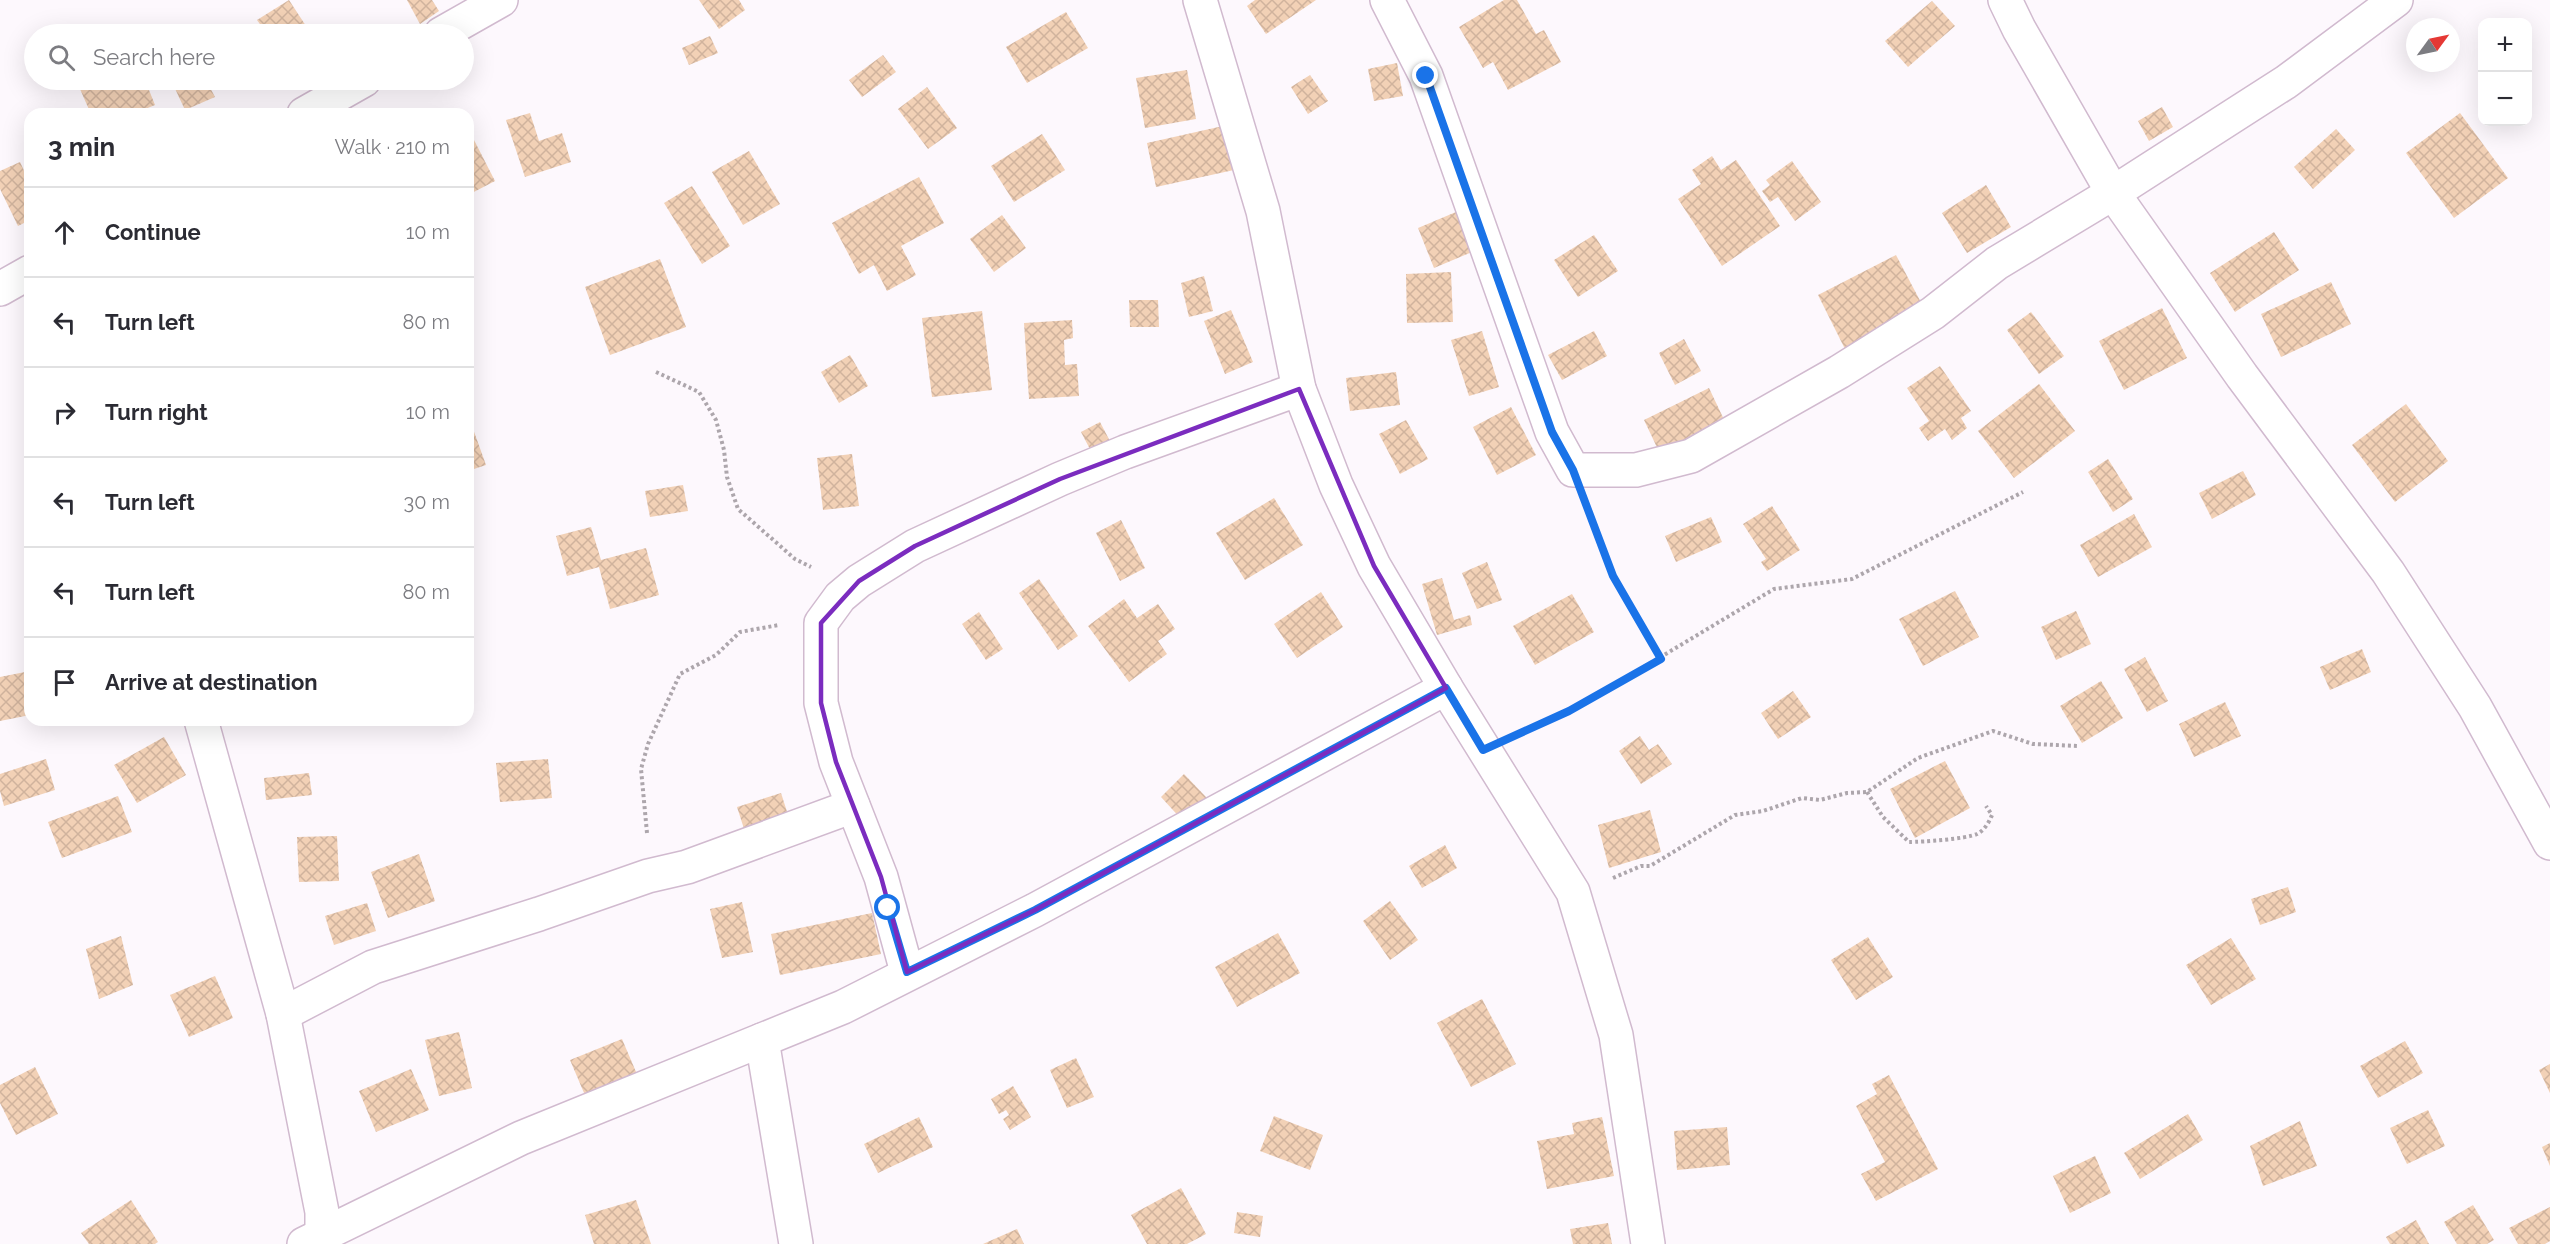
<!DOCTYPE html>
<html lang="en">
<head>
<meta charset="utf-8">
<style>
  body { margin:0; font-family:Raleway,sans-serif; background:#f2f2f3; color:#2b2b33 }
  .controls { position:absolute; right:18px; top:18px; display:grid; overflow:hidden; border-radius:12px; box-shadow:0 6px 24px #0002 }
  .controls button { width:54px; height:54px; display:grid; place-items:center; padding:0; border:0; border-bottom:2px solid #e1e1e2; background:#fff; color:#2b2b33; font:30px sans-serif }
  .compass { position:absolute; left:2406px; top:18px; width:54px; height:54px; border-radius:50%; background:#fff; box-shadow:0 6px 24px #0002; rotate:57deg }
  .stop { position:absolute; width:18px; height:18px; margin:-14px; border:4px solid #1a73e8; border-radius:50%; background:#fff }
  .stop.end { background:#1a73e8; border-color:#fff; box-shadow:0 2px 6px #0008 }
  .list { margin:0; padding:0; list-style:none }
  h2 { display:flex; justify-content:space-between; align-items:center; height:78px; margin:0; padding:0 24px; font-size:26px }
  h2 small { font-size:20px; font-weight:400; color:#7c7c81 }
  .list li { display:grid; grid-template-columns:39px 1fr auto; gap:18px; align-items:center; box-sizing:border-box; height:90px; padding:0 24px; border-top:2px solid #e1e1e2 }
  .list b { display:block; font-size:22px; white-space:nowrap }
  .list em { font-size:20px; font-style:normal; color:#7c7c81 }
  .icon { flex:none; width:33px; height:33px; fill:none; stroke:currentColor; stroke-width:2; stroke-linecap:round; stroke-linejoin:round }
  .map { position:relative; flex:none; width:2550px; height:1244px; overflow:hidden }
  .search { position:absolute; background:#fff; box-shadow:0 6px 24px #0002; left:24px; top:24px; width:450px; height:66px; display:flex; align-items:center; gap:15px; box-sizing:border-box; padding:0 21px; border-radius:33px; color:#7c7c81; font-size:22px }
  .panel { position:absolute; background:#fff; box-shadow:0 6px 24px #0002; left:24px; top:108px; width:450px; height:618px; border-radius:18px }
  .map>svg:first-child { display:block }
  .building { fill:url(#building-cross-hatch) }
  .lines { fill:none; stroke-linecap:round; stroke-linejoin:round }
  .minor-casing { stroke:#d1bacf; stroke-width:36 }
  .path { stroke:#ada6ac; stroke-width:4; stroke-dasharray:3 3; stroke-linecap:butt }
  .minor { stroke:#fff; stroke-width:33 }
  .route { stroke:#1a73e8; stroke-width:8 }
  .marked { fill:none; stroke:#7b2cbf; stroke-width:4.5; stroke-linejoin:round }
</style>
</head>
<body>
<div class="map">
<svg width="2550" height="1244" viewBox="0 0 2550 1244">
  <defs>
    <pattern id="building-cross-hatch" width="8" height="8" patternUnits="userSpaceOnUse" patternTransform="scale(1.5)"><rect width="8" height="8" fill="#f2d1b6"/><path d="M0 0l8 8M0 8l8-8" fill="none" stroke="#d0b39d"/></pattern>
  </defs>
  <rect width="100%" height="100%" fill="#fdf8fd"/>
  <g class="building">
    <path d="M 289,0 L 306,26 L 292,34 L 267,34 L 257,20 Z"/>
    <path d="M 407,0 L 432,0 L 439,11 L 420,24 Z"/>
    <path d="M 699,0 L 739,0 L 745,10 L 719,29 Z"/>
    <path d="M 1255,0 L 1316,0 L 1266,34 L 1247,6 Z"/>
    <path d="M 1504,0 L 1517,0 L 1536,34 L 1544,30 L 1561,62 L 1508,90 L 1493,62 L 1483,68 L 1459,27 Z"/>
    <path d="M 1932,1 L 1955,26 L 1908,67 L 1885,41 Z"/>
    <path d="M 1066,12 L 1088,48 L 1027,83 L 1006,47 Z"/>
    <path d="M 710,36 L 718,53 L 689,65 L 682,48 Z"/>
    <path d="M 883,55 L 896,72 L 862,97 L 849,80 Z"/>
    <path d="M 1397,63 L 1403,96 L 1374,101 L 1368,69 Z"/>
    <path d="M 1187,70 L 1196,119 L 1145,128 L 1136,78 Z"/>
    <path d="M 1310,75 L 1328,101 L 1308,114 L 1291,87 Z"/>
    <path d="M 76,80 L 145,80 L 155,105 L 133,114 L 91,114 Z"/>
    <path d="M 171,80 L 206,80 L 215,97 L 185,110 Z"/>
    <path d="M 927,87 L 957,128 L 928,149 L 898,109 Z"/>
    <path d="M 2162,107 L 2173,127 L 2149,141 L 2138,121 Z"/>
    <path d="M 530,113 L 539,141 L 562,133 L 571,162 L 525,177 L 506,120 Z"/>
    <path d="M 2460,113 L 2508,178 L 2454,218 L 2406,153 Z"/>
    <path d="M 1223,126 L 1234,170 L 1156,187 L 1147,143 Z"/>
    <path d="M 2336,129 L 2355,150 L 2313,189 L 2294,167 Z"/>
    <path d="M 1042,134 L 1065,170 L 1014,202 L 991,166 Z"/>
    <path d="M 474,140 L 495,181 L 468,195 L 468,143 Z"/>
    <path d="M 749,151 L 780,204 L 743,225 L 712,172 Z"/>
    <path d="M 1712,156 L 1721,170 L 1736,160 L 1780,226 L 1722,266 L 1678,199 L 1701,184 L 1692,170 Z"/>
    <path d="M 1792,161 L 1821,202 L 1795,221 L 1778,197 L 1770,202 L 1762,191 L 1770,185 L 1766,180 Z"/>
    <path d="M 20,162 L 30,183 L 30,220 L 18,226 L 0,189 L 0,171 Z"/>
    <path d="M 919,177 L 944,223 L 901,246 L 916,275 L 887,291 L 874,265 L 859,274 L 832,223 Z"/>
    <path d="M 1986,185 L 2011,227 L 1967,253 L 1942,213 Z"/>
    <path d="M 692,186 L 730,246 L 702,264 L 664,203 Z"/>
    <path d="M 1456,212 L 1472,252 L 1434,268 L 1418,228 Z"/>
    <path d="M 1002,215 L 1026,248 L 994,272 L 970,239 Z"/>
    <path d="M 2274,232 L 2299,270 L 2235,312 L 2210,273 Z"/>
    <path d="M 1594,235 L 1618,271 L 1578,297 L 1554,260 Z"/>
    <path d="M 1896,255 L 1926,312 L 1847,353 L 1818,295 Z"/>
    <path d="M 660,259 L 686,327 L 610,355 L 585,287 Z"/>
    <path d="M 1451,272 L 1453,322 L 1407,323 L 1406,274 Z"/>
    <path d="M 1204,276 L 1213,311 L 1189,317 L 1181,283 Z"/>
    <path d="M 2331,282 L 2351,324 L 2281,357 L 2261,314 Z"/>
    <path d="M 1129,300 L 1158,300 L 1159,327 L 1130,327 Z"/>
    <path d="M 2162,308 L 2187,358 L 2124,390 L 2099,341 Z"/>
    <path d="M 1231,310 L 1253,362 L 1225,374 L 1204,321 Z"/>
    <path d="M 982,311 L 992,390 L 932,397 L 922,318 Z"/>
    <path d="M 2031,312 L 2064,356 L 2039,374 L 2007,330 Z"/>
    <path d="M 1072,320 L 1073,338 L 1064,340 L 1065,365 L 1077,364 L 1079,396 L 1029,399 L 1024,323 Z"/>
    <path d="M 1482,331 L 1499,387 L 1469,396 L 1451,340 Z"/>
    <path d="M 1594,331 L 1607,356 L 1562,380 L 1548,355 Z"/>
    <path d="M 1684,339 L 1701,371 L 1675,385 L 1659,353 Z"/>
    <path d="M 850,355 L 868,386 L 839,403 L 821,372 Z"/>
    <path d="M 1940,366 L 1971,411 L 1961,418 L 1967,428 L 1952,440 L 1945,429 L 1928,441 L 1919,428 L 1929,421 L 1907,388 Z"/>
    <path d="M 1396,372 L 1400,405 L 1350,411 L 1346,378 Z"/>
    <path d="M 2039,384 L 2075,431 L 2014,478 L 1978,431 Z"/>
    <path d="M 1709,388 L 1728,428 L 1663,460 L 1644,420 Z"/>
    <path d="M 2406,404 L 2448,461 L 2395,502 L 2352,445 Z"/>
    <path d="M 1511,407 L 1536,455 L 1497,475 L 1473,427 Z"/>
    <path d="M 468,415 L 486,465 L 468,471 Z"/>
    <path d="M 1406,420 L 1428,459 L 1400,474 L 1379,434 Z"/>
    <path d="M 1100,422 L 1112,445 L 1093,455 L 1081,432 Z"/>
    <path d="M 852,454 L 859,506 L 823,510 L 817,458 Z"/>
    <path d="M 2108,459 L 2133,499 L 2113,512 L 2088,472 Z"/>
    <path d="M 2243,471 L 2256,495 L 2212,519 L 2199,493 Z"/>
    <path d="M 683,485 L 688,511 L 650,517 L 645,491 Z"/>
    <path d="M 1274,498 L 1303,545 L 1245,580 L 1216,533 Z"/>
    <path d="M 1772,506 L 1800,550 L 1767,571 L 1761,562 L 1766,559 L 1743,524 Z"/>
    <path d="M 2134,514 L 2152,547 L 2098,577 L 2080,545 Z"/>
    <path d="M 1711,517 L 1722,542 L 1676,562 L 1665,536 Z"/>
    <path d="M 1121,520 L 1145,568 L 1120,581 L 1096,533 Z"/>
    <path d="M 591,527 L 601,560 L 646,548 L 659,595 L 610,609 L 599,567 L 567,576 L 556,536 Z"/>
    <path d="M 1487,562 L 1502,600 L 1477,609 L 1462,573 Z"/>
    <path d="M 1442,578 L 1454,620 L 1470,615 L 1472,625 L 1437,635 L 1422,584 Z"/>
    <path d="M 1039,579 L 1078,636 L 1058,650 L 1019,593 Z"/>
    <path d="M 1955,591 L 1979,637 L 1923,666 L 1899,619 Z"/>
    <path d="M 1321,592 L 1343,627 L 1297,658 L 1274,624 Z"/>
    <path d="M 1572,594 L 1594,632 L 1535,665 L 1513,626 Z"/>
    <path d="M 1124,599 L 1137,618 L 1158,604 L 1175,629 L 1158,641 L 1167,654 L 1129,682 L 1088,626 Z"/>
    <path d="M 2076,611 L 2091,644 L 2056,660 L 2041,627 Z"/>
    <path d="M 979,612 L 1003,649 L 986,660 L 962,624 Z"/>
    <path d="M 2362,649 L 2371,672 L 2330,690 L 2320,667 Z"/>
    <path d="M 2145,657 L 2168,701 L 2147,712 L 2124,669 Z"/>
    <path d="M 30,671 L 30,715 L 0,721 L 0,677 Z"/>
    <path d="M 2101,681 L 2123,718 L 2082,743 L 2060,706 Z"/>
    <path d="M 1793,691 L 1811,717 L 1778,739 L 1761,713 Z"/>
    <path d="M 2225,702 L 2241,736 L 2194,757 L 2179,724 Z"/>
    <path d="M 1640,736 L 1649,750 L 1658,744 L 1672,764 L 1641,784 L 1619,751 Z"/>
    <path d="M 164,737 L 186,775 L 137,803 L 114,765 Z"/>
    <path d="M 46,759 L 55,790 L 4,806 L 0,791 L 0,774 Z"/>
    <path d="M 548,759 L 552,798 L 500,802 L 496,763 Z"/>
    <path d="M 1945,761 L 1970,808 L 1915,838 L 1890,789 Z"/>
    <path d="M 309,773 L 312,795 L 266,800 L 264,778 Z"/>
    <path d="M 1184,774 L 1207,798 L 1183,821 L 1161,797 Z"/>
    <path d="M 781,793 L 790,821 L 746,835 L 737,807 Z"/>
    <path d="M 118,796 L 132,832 L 62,858 L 48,822 Z"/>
    <path d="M 1650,810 L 1661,852 L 1609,868 L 1598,825 Z"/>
    <path d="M 337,836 L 339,881 L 299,882 L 297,837 Z"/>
    <path d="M 1445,845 L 1457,868 L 1422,888 L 1409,866 Z"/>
    <path d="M 419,854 L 435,901 L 388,918 L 371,872 Z"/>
    <path d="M 2288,887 L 2296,912 L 2260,925 L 2251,899 Z"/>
    <path d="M 1390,901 L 1418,940 L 1390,960 L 1363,921 Z"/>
    <path d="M 742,902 L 753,952 L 722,958 L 710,909 Z"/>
    <path d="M 367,903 L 376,931 L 334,945 L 325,916 Z"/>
    <path d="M 872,913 L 881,954 L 780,975 L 771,934 Z"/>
    <path d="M 1278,933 L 1300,973 L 1237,1007 L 1215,967 Z"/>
    <path d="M 121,936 L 133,985 L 99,999 L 86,949 Z"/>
    <path d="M 1868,937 L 1893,977 L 1856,1000 L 1831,960 Z"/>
    <path d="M 2231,938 L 2256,979 L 2211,1005 L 2186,965 Z"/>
    <path d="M 215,976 L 233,1018 L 189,1037 L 170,995 Z"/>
    <path d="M 1482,999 L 1516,1064 L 1471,1087 L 1437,1023 Z"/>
    <path d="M 459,1032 L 472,1088 L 439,1096 L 425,1040 Z"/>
    <path d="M 622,1039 L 642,1086 L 590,1107 L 570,1060 Z"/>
    <path d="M 2405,1041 L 2423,1073 L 2378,1098 L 2360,1066 Z"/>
    <path d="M 1076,1058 L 1094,1097 L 1067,1108 L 1050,1070 Z"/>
    <path d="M 2550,1064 L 2550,1093 L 2539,1070 Z"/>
    <path d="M 35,1067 L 58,1114 L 16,1135 L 0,1103 L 0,1085 Z"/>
    <path d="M 411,1069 L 429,1110 L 376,1132 L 359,1091 Z"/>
    <path d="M 1889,1075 L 1938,1169 L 1876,1201 L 1861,1174 L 1885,1162 L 1856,1106 L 1877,1094 L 1872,1084 Z"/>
    <path d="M 1013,1086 L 1031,1117 L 1010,1130 L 1003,1119 L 1009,1115 L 1006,1110 L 999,1114 L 991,1099 Z"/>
    <path d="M 2428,1110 L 2445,1146 L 2407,1164 L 2390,1128 Z"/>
    <path d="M 2188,1114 L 2203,1140 L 2140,1179 L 2124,1153 Z"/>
    <path d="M 1274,1116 L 1323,1135 L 1310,1170 L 1260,1151 Z"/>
    <path d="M 919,1117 L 933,1147 L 878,1173 L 864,1144 Z"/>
    <path d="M 1602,1117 L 1614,1176 L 1547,1189 L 1537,1141 L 1574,1134 L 1572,1123 Z"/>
    <path d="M 2300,1121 L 2317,1166 L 2263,1186 L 2250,1146 Z"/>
    <path d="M 1727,1127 L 1730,1165 L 1677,1170 L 1674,1131 Z"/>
    <path d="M 2550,1143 L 2550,1166 L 2542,1147 Z"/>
    <path d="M 2095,1156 L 2111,1193 L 2070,1213 L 2053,1176 Z"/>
    <path d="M 1181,1188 L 1206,1234 L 1187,1244 L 1147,1244 L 1131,1215 Z"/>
    <path d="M 131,1200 L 158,1242 L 155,1244 L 89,1244 L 81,1233 Z"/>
    <path d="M 636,1200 L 651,1244 L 594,1244 L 585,1215 Z"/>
    <path d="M 2473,1205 L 2494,1240 L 2487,1244 L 2457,1244 L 2444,1222 Z"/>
    <path d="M 2550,1207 L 2550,1241 L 2545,1244 L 2518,1244 L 2509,1228 Z"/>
    <path d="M 1237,1212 L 1263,1216 L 1260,1237 L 1234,1233 Z"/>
    <path d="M 2416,1220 L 2429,1244 L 2390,1244 L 2386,1237 Z"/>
    <path d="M 1608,1223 L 1612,1244 L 1573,1244 L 1570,1229 Z"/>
    <path d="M 1017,1229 L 1024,1244 L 983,1244 Z"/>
  </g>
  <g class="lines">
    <defs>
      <g id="minor">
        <path d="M 1387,0 L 1426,76 L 1552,432 L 1573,470 L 1636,470 L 1691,456 L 1839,372 L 1933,313 L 1997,263 L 2113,193 L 2286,82 L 2396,0"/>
        <path d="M 2005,0 L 2019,29 L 2113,193 L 2242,376 L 2388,572 L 2475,707 L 2550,843"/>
        <path d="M 441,34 L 501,0"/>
        <path d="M 304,114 L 364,80"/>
        <path d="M 0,289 L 30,272"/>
        <path d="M 1446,688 L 1573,892 L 1616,1035 L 1648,1244"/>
        <path d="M 201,720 L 283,1014 L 322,1212 L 322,1236"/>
        <path d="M 907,972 L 881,877 L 836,762 L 821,703 L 821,623 L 840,597 L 859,581 L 915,546 L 1060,479 L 1125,452 L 1299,389"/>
        <path d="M 283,1014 L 373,967 L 539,914 L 648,876 L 687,867 L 853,806"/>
        <path d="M 762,1040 L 796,1244"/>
        <path d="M 304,1244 L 521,1138 L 843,1007 L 1035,910 L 1446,688 L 1374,566 L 1336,485 L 1299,389 L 1263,211 L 1200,0"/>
      </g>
    </defs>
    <use href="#minor" class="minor-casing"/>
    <g class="path">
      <path d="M 656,372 L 699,392 L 716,420 L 724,450 L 727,477 L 738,509 L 795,559 L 811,567"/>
      <path d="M 1589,512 L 1613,576 L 1661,659"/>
      <path d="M 1523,732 L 1569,712 L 1774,589 L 1852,579 L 2023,492"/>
      <path d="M 1867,792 L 1883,817 L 1909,842 C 1922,842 1966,839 1977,834 C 1985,830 1989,822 1992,815 L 1986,806"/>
      <path d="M 647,833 L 641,769 L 648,744 L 680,674 L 716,655 L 740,632 L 779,625"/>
      <path d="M 1613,878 L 1641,866 L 1650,866 L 1735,815 L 1763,811 L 1802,798 L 1820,800 L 1847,793 L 1867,792 L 1918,758 L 1993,731 L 2033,744 L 2079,746"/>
    </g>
    <use href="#minor" class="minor"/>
  </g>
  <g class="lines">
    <path class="route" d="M 888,908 L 907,972 L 1035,910 L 1446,688 L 1483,750 L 1569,711 L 1661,659 L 1613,576 L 1573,470 L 1552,432 L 1426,76"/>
  </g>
  <path class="marked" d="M 1299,389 L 1374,566 L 1446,688 L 1035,910 L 907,972 L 881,877 L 836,762 L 821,703 L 821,623 L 859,581 L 915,546 L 1060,479 Z"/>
</svg>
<div class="controls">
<button>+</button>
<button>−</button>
</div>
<svg class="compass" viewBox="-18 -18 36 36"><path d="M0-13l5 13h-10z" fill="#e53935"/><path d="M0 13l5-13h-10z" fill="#7c7c81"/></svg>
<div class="stop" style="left:888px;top:908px"></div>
<div class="stop end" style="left:1426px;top:76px"></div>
<div class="search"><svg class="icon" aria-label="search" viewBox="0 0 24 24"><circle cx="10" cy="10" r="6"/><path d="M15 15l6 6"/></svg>Search here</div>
<section class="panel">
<h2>3 min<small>Walk · 210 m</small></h2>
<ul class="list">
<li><svg class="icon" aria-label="ahead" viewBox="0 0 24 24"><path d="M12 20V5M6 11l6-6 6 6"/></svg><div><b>Continue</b></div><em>10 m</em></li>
<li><svg class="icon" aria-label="left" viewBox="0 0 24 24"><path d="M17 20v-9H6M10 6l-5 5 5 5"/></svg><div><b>Turn left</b></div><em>80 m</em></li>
<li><svg class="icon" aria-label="right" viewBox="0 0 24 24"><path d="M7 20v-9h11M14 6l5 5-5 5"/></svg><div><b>Turn right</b></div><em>10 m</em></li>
<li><svg class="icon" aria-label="left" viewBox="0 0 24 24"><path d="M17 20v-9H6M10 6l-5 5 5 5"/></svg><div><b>Turn left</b></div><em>30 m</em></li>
<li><svg class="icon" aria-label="left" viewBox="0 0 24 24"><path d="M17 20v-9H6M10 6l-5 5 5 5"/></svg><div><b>Turn left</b></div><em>80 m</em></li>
<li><svg class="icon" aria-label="arrive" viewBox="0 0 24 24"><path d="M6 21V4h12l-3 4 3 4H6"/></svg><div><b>Arrive at destination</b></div></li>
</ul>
</section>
</div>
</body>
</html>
